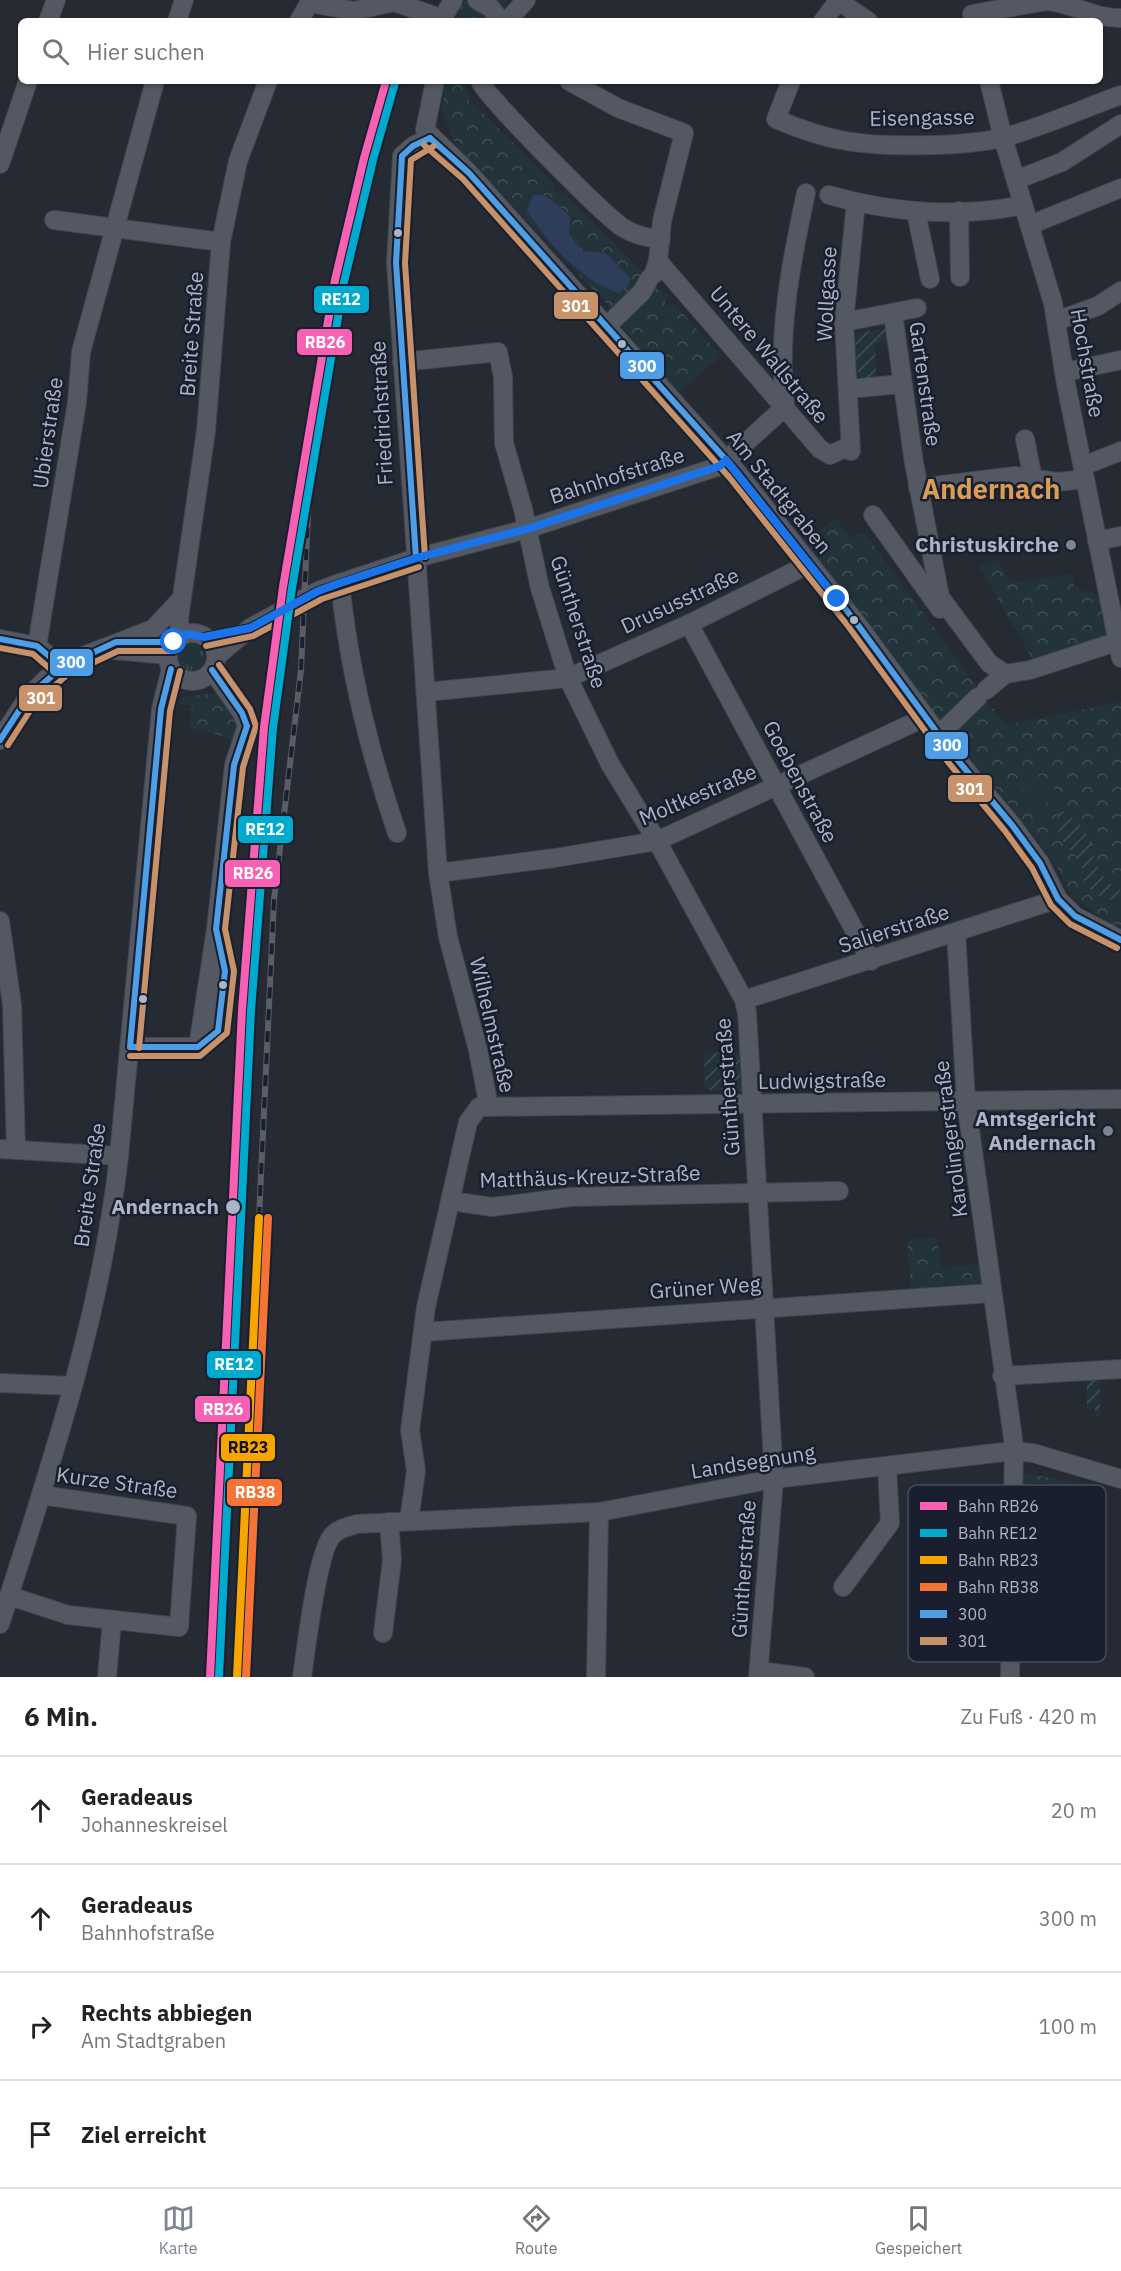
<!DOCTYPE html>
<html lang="de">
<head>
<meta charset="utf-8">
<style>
  body { margin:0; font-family:"IBM Plex Sans",sans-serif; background:#f6f6f6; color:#222 }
  .stop { position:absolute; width:18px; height:18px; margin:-14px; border:4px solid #1a73e8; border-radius:50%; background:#fff }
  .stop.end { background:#1a73e8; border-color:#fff; box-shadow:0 2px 6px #0008 }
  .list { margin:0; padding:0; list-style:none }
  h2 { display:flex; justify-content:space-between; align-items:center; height:78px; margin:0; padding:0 24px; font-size:26px }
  h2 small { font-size:20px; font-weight:400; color:#767676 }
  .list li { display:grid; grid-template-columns:39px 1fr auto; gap:18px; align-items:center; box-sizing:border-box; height:108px; padding:0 24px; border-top:2px solid #e0e0e0 }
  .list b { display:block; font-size:22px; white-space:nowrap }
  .list p { margin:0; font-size:20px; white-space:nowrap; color:#767676 }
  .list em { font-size:20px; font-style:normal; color:#767676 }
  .icon { flex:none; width:33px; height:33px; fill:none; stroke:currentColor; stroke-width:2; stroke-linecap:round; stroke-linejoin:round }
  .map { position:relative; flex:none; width:1121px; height:1677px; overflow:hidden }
  .search { position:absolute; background:#fff; box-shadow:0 2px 4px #0004; left:18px; right:18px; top:18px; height:66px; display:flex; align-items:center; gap:15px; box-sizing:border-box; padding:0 21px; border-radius:9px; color:#767676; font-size:22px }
  .sheet { height:510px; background:#fff }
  nav { display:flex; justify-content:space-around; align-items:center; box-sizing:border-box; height:84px; border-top:2px solid #e0e0e0; background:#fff; font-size:16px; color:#767676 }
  nav a { display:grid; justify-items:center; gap:3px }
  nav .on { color:#7d8493 }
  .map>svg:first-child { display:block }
  .grass { fill:url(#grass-tufts) }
  .forest { fill:url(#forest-crowns) }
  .garden { fill:url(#garden-furrows) }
  .pitch { fill:#223439 }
  .water { fill:#2f3d5c }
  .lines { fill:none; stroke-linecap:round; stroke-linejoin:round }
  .minor-casing { stroke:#42464e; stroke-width:20 }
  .minor { stroke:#545862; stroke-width:18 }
  .rail-casing { stroke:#595d65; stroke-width:6 }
  .rail { stroke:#191f2e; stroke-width:4; stroke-dasharray:11; stroke-linecap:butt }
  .bus-1-casing { stroke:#191f2e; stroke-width:10 }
  .bus-2-casing { stroke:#191f2e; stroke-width:10 }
  .bus-1 { stroke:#4d9ee5; stroke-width:6 }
  .bus-2 { stroke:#c7916a; stroke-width:6 }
  .rail-1-casing { stroke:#191f2e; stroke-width:12 }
  .rail-2-casing { stroke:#191f2e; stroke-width:12 }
  .rail-3-casing { stroke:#191f2e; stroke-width:12 }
  .rail-4-casing { stroke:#191f2e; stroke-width:12 }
  .rail-1 { stroke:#f860b3; stroke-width:8 }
  .rail-2 { stroke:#00a9ce; stroke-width:8 }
  .rail-3 { stroke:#f7a600; stroke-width:8 }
  .rail-4 { stroke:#f57335; stroke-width:8 }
  .route { stroke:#1a73e8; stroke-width:8 }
  .bus-dot { fill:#adb4c6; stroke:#191f2e; stroke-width:2 }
  .poi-dot { fill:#7d8493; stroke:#191f2e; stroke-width:2 }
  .labels { text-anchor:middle; stroke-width:5; stroke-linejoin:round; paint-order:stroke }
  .street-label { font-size:21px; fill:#adb4c6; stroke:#191f2e }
  .poi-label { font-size:21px; font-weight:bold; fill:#adb4c6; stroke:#191f2e; text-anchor:end }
  .stop-label { font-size:21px; font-weight:bold; fill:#adb4c6; stroke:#191f2e; text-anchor:end }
  .district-label { font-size:27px; font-weight:bold; fill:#da9d55; stroke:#191f2e }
  .key { fill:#191f2e; stroke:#454c5c; stroke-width:1.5 }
  .key-label { font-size:16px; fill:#adb4c6 }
  .line-badge { stroke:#191f2e; stroke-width:2 }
  .badge-label { font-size:16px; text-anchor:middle; font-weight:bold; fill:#fff }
  .pale-badge-label { font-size:16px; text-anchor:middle; font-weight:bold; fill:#111 }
</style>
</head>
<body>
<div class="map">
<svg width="1121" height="1677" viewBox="0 0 1121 1677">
  <defs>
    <pattern id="grass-tufts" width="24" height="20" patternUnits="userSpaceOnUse" patternTransform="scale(1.5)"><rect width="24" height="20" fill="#223439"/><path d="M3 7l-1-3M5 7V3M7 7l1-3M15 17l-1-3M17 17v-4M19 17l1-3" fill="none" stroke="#3f4f54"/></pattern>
    <pattern id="forest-crowns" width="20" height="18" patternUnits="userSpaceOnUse" patternTransform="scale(1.5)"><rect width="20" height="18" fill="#223439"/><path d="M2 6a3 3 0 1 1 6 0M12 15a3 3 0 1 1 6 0" fill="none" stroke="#3f4f54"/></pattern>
    <pattern id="garden-furrows" width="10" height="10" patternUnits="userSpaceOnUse" patternTransform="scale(1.5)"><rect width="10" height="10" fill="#223439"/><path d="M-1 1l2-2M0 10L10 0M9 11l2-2" fill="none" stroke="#3f4f54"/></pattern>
  </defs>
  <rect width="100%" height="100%" fill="#252a33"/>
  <circle class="grass" cx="189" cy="657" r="15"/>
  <g class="forest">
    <path d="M 460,0 L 508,0 L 492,21 L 456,21 Z"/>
    <path d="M 445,81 L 465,81 L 470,104 L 475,105 L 554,184 L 555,192 L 566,195 L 667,296 L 665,303 L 668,306 L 676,306 L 721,356 L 678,394 L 637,346 L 606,303 L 457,147 L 442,112 Z"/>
    <path d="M 836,518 L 851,539 L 864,532 L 1005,725 L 1121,702 L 1121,927 L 1110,924 L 1074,898 L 1055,864 L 1018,815 L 951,735 L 803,543 Z"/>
    <path d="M 999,562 L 1011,583 L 1073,574 L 1074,586 L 1080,592 L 1088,590 L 1097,596 L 1104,594 L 1111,638 L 1034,662 L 979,566 Z"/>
    <path d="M 216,693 C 228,711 239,719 237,742 L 212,733 L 189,730 L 192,706 L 180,703 L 182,697 Z"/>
    <path d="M 937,1238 L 942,1268 L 979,1264 L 982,1283 L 911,1288 L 907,1239 Z"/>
    <path d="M 1017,1472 L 1086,1484 L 1085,1543 L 1067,1543 L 1068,1502 L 1037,1502 L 1031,1577 L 1015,1576 Z"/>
  </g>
  <g class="garden">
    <path d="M 888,328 L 890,342 L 875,344 L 876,380 L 863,382 C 855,370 851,346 857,333 Z"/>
    <path d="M 1062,810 C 1067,816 1079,822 1083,828 C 1097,850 1092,876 1121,891 L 1121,902 C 1108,899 1097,897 1088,887 C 1082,881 1084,872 1081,865 C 1072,846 1044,833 1062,810 Z"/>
    <path d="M 739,1052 L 741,1090 L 705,1090 L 704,1053 Z"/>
    <path d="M 1100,1375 L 1100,1418 L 1096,1417 L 1095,1409 L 1087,1409 L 1087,1376 Z"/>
  </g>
  <path class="pitch" d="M 1042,774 L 1058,793 L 1038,809 L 1022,790 Z"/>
  <path class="water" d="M 533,195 L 545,195 L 570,216 L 569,234 L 582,251 L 606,253 L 630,278 L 629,285 L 619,293 C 579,279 550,245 527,211 Z"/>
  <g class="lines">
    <defs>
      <g id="minor">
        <path d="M 477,0 L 491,8 L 501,21"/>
        <path d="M 837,0 L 868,21"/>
        <path d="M 310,3 L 354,11 L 394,2 L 432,15 L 440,21"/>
        <path d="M 972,14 L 1047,1 C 1072,3 1095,19 1121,18"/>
        <path d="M 48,21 L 56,0"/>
        <path d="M 177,21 L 184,0"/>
        <path d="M 299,21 L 311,0"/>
        <path d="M 441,21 L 453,0"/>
        <path d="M 507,21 L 526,0"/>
        <path d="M 823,21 L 838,1"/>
        <path d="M 435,81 L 425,130 L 469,173 L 736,471 L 855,621 L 955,757 L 1012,825 L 1040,863 L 1058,899 L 1075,916 L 1121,940"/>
        <path d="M 480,81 C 485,96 604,215 622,227 C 634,235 647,238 661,239"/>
        <path d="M 569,81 L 618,108 L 684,133 L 662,221 L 658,261 L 653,275"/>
        <path d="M 791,81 L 776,119 C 797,128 819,136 841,140 C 881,148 966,147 1005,137 C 1045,126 1082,109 1121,95"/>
        <path d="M 989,81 L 1003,138 L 1053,303 L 1066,384 L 1121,658"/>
        <path d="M 430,138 L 413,146 L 402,156 L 396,263 L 438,873 L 448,937 L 478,1050 L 489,1107"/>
        <path d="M 0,164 L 28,81"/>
        <path d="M 1016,180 L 1062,162 L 1121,124"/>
        <path d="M 829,195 C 891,213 960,218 1023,205"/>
        <path d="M 959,211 L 960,277"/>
        <path d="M 916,212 L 930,279"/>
        <path d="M 54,220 L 221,242"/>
        <path d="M 1030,225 L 1121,188"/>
        <path d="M 658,261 L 820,449 L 830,455 L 845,448 L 851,451 L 844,322 L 856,202"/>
        <path d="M 893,314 L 914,463 L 940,597 L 989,663 L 1005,674 L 1030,670 L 1116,642"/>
        <path d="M 1056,321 L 1098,306 L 1121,291"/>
        <path d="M 844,322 L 917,308"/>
        <path d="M 608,325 L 642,292 L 649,279"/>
        <path d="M 402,362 L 498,352 L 503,377 L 504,443 L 523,509 L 540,588 L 568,678 L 610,764 L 657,841 L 744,1000 L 747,1013 L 774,1479 L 758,1677"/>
        <path d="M 1065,372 L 1121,360"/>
        <path d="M 848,389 L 901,384"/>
        <path d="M 785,406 C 777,334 791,262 806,193"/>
        <path d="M 1025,439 L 1033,479"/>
        <path d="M 1083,466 L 1121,451"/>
        <path d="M 918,488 L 1015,476 L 1057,482 L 1085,479"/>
        <path d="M 873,515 L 940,609"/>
        <path d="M 1097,541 L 1121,536"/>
        <path d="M 340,583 C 349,669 369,751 397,833"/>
        <path d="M 689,624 L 871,961"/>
        <circle cx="192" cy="657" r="24"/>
        <path d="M 180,637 L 179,618 L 206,431 L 221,242 L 238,161 L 268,81"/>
        <path d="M 0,639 L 37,646 L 62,667"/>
        <path d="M 37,646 L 77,402 L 81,352 L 155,81"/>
        <path d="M 103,649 L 168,655"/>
        <path d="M 216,657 L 250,628 L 318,591 L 340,583 L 416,558 L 527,529 L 720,466 L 785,407"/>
        <path d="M 986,690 L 1005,674"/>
        <path d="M 426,692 L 568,678 L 689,624 L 809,564"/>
        <path d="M 939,735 L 978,697"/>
        <path d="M 0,740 L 28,697 L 46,679 L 83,656 L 153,629 L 182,598"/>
        <path d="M 438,873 L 555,858 L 657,841 L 926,717"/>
        <path d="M 0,921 L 12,1005 L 16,1150"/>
        <path d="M 956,932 L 966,1101 L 1014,1446 L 1010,1677"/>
        <path d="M 744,1000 L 1058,899"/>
        <path d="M 130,1047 L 198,1047 L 218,1031 L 225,971 L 220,957 L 221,942"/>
        <path d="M 198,1047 L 216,929 L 234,765 L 247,726 L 242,713 L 212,670"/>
        <path d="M 0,1149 L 119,1156"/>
        <path d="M 451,1201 L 492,1207 L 571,1197 L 839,1191"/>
        <path d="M 423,1332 L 991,1293"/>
        <path d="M 1002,1376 L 1121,1369"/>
        <path d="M 0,1383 L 73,1386"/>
        <path d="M 409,1521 L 416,1471 L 410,1430 L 426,1307 L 468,1122 L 479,1107 L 1121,1099"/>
        <path d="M 843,1587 L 890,1523 L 887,1468"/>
        <path d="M 10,1596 L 68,1615 L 179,1627 L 187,1516 L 41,1495"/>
        <path d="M 0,1624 C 49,1471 101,1317 119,1156 L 161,709 L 171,669"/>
        <path d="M 383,1633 L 392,1560 L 389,1522"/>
        <path d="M 759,1671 L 805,1677"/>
        <path d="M 107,1677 L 112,1621"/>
        <path d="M 302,1677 C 306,1650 317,1553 332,1536 C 338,1528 348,1527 357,1524 L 599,1512 L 774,1479 L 1013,1451 L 1033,1453 L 1121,1479"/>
        <path d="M 596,1677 L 599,1512"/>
      </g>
    </defs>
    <use href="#minor" class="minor-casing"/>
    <use href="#minor" class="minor"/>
    <defs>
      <path id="rail" d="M 259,1218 L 274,900 L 301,670 L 309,494 L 317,419"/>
    </defs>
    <use href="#rail" class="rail-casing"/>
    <use href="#rail" class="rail"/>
    <defs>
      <g id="bus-1">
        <path d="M 430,138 L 469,173 L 736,471 L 855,621 L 955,757 L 1012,825 L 1040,863 L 1058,899 L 1075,916 L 1121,940"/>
        <path d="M 416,558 L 396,263 L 402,156 L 413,146 L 430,138"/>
        <path d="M 204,637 L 250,628 L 318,591 L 416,558"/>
        <path d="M 0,639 L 37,646 L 62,667"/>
        <path d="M 0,740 L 28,697 L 62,667 L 116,642 L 174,642"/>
        <path d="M 130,1047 L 198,1047 L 218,1031 L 225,971 L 216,929 L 234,765 L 247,726 L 242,713 L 212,670"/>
        <path d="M 130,1047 L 161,709 L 171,669"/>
      </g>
      <g id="bus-2">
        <path d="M 424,145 L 463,179 L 729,477 L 848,626 L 948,762 L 1005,831 L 1032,868 L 1051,905 L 1070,924 L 1117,948"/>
        <path d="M 425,557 L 405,263 L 411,160 L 434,146"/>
        <path d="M 206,646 L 253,636 L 322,599 L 419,567"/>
        <path d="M 0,648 L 33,654 L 56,674"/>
        <path d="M 8,745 L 35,703 L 67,675 L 118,651 L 174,651"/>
        <path d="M 139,1048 L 170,711 L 180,671"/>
        <path d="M 130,1056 L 200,1056 L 227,1033 L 234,971 L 225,929 L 243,767 L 256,726 L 250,709 L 219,665"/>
      </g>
    </defs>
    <use href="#bus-1" class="bus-1-casing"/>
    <use href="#bus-2" class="bus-2-casing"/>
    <use href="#bus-1" class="bus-1"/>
    <use href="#bus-2" class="bus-2"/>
    <defs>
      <path id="rail-1" d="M 210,1677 L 242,1010 L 264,727 L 283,587 L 335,280 L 364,158 L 386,81"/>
      <path id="rail-2" d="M 219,1677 L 251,1011 L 273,728 L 292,588 L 344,282 L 373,160 L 395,83"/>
      <path id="rail-3" d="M 237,1677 L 259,1218"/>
      <path id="rail-4" d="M 246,1677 L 268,1218"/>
    </defs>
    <use href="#rail-1" class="rail-1-casing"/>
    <use href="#rail-2" class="rail-2-casing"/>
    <use href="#rail-3" class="rail-3-casing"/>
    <use href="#rail-4" class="rail-4-casing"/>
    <use href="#rail-1" class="rail-1"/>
    <use href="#rail-2" class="rail-2"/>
    <use href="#rail-3" class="rail-3"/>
    <use href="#rail-4" class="rail-4"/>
  </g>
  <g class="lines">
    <path class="route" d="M 174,642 L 187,634 L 204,637 L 250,628 L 318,591 L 340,583 L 416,558 L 527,529 L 720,466 L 726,460 L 837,599"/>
  </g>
  <g class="bus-dot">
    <circle cx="398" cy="233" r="5"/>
    <circle cx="622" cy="344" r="5"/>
    <circle cx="854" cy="620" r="5"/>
    <circle cx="223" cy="985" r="5"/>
    <circle cx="143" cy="999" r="5"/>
    <circle cx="233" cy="1207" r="8"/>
  </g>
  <g class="poi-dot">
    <circle cx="1071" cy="545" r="6"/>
    <circle cx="1108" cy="1131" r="6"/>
  </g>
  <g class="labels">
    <g class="street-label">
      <text transform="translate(922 118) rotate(-1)" y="7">Eisengasse</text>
      <text transform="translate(827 294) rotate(-87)" y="7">Wollgasse</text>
      <text transform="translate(192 334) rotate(-86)" y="7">Breite Straße</text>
      <text transform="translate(769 355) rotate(50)" y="7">Untere Wallstraße</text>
      <text transform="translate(1087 363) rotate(80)" y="7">Hochstraße</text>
      <text transform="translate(925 384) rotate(82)" y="7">Gartenstraße</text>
      <text transform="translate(382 413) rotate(-93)" y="7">Friedrichstraße</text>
      <text transform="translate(48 433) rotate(-82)" y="7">Ubierstraße</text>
      <text transform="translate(617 476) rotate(-18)" y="7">Bahnhofstraße</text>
      <text transform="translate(779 492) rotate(51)" y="7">Am Stadtgraben</text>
      <text transform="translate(680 601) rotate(-25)" y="7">Drususstraße</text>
      <text transform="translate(578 622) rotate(72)" y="7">Güntherstraße</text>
      <text transform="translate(800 782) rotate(62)" y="7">Goebenstraße</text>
      <text transform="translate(698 795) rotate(-23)" y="7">Moltkestraße</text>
      <text transform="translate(894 929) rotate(-18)" y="7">Salierstraße</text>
      <text transform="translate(492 1025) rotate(77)" y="7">Wilhelmstraße</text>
      <text transform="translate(822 1081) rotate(-1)" y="7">Ludwigstraße</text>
      <text transform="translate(728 1087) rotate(-94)" y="7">Güntherstraße</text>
      <text transform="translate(951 1139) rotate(-97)" y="7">Karolingerstraße</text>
      <text transform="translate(590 1177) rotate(-2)" y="7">Matthäus-Kreuz-Straße</text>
      <text transform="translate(90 1185) rotate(-82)" y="7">Breite Straße</text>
      <text transform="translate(705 1288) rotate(-4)" y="7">Grüner Weg</text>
      <text transform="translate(753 1462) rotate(-9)" y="7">Landsegnung</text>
      <text transform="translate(117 1483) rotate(8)" y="7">Kurze Straße</text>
      <text transform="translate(744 1569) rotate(-86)" y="7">Güntherstraße</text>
    </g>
    <g class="poi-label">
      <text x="1059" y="552">Christuskirche</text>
      <text x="1096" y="1126">Amtsgericht<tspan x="1096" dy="24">Andernach</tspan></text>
    </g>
    <g class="stop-label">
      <text x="219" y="1214">Andernach</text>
    </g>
    <g class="district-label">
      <text x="991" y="499">Andernach</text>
    </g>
  </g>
  <rect x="908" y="1485" width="198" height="177" rx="9" class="key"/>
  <rect x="920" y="1502" width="27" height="8" fill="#f860b3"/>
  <rect x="920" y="1529" width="27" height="8" fill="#00a9ce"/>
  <rect x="920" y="1556" width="27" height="8" fill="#f7a600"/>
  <rect x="920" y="1583" width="27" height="8" fill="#f57335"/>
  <rect x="920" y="1610" width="27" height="8" fill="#4d9ee5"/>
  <rect x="920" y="1637" width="27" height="8" fill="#c7916a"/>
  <g class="key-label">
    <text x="958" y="1512">Bahn RB26</text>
    <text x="958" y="1539">Bahn RE12</text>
    <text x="958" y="1566">Bahn RB23</text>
    <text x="958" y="1593">Bahn RB38</text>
    <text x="958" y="1620">300</text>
    <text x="958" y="1647">301</text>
  </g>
  <g class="line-badge">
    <rect x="313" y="285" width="57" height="29" rx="6" fill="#00a9ce"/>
    <rect x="553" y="291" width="46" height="29" rx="6" fill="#c7916a"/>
    <rect x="296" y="328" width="57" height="28" rx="6" fill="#f860b3"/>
    <rect x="619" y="351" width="46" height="29" rx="6" fill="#4d9ee5"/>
    <rect x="49" y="648" width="45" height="29" rx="6" fill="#4d9ee5"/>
    <rect x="18" y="684" width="45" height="28" rx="6" fill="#c7916a"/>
    <rect x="924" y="731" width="45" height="29" rx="6" fill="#4d9ee5"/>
    <rect x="947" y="774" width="46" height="29" rx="6" fill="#c7916a"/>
    <rect x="237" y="815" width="57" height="29" rx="6" fill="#00a9ce"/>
    <rect x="224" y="859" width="57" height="29" rx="6" fill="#f860b3"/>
    <rect x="206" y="1350" width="56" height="29" rx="6" fill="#00a9ce"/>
    <rect x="194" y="1395" width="57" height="28" rx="6" fill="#f860b3"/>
    <rect x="220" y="1433" width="56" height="29" rx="6" fill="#f7a600"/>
    <rect x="226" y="1478" width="57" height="29" rx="6" fill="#f57335"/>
  </g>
  <g class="badge-label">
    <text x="341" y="305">RE12</text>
    <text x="576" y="312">301</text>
    <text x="325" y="348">RB26</text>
    <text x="642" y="372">300</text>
    <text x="71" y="668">300</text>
    <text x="41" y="704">301</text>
    <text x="947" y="751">300</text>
    <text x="970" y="795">301</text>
    <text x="265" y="835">RE12</text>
    <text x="253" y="879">RB26</text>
    <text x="234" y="1370">RE12</text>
    <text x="223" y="1415">RB26</text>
    <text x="255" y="1498">RB38</text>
  </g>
  <g class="pale-badge-label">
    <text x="248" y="1453">RB23</text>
  </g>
</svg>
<div class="stop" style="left:174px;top:642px"></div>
<div class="stop end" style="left:837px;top:599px"></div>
<div class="search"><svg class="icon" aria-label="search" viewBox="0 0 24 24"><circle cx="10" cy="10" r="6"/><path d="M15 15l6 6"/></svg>Hier suchen</div>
</div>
<section class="sheet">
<h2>6 Min.<small>Zu Fuß · 420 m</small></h2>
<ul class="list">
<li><svg class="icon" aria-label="ahead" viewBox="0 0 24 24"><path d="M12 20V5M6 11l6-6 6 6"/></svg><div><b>Geradeaus</b><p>Johanneskreisel</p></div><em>20 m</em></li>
<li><svg class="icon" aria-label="ahead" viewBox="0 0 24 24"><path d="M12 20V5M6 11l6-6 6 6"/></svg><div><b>Geradeaus</b><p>Bahnhofstraße</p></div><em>300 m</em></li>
<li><svg class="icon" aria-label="right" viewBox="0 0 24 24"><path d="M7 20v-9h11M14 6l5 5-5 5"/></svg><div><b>Rechts abbiegen</b><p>Am Stadtgraben</p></div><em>100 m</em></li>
<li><svg class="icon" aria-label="arrive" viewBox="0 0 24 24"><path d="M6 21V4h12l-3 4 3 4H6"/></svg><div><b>Ziel erreicht</b></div></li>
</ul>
</section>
<nav>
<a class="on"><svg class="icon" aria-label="map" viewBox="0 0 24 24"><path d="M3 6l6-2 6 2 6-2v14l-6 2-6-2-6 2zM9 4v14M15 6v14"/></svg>Karte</a>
<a><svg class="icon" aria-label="directions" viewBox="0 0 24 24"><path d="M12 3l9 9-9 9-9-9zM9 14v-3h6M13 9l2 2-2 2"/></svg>Route</a>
<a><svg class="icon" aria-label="saved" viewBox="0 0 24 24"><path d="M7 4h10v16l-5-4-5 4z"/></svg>Gespeichert</a>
</nav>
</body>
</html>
